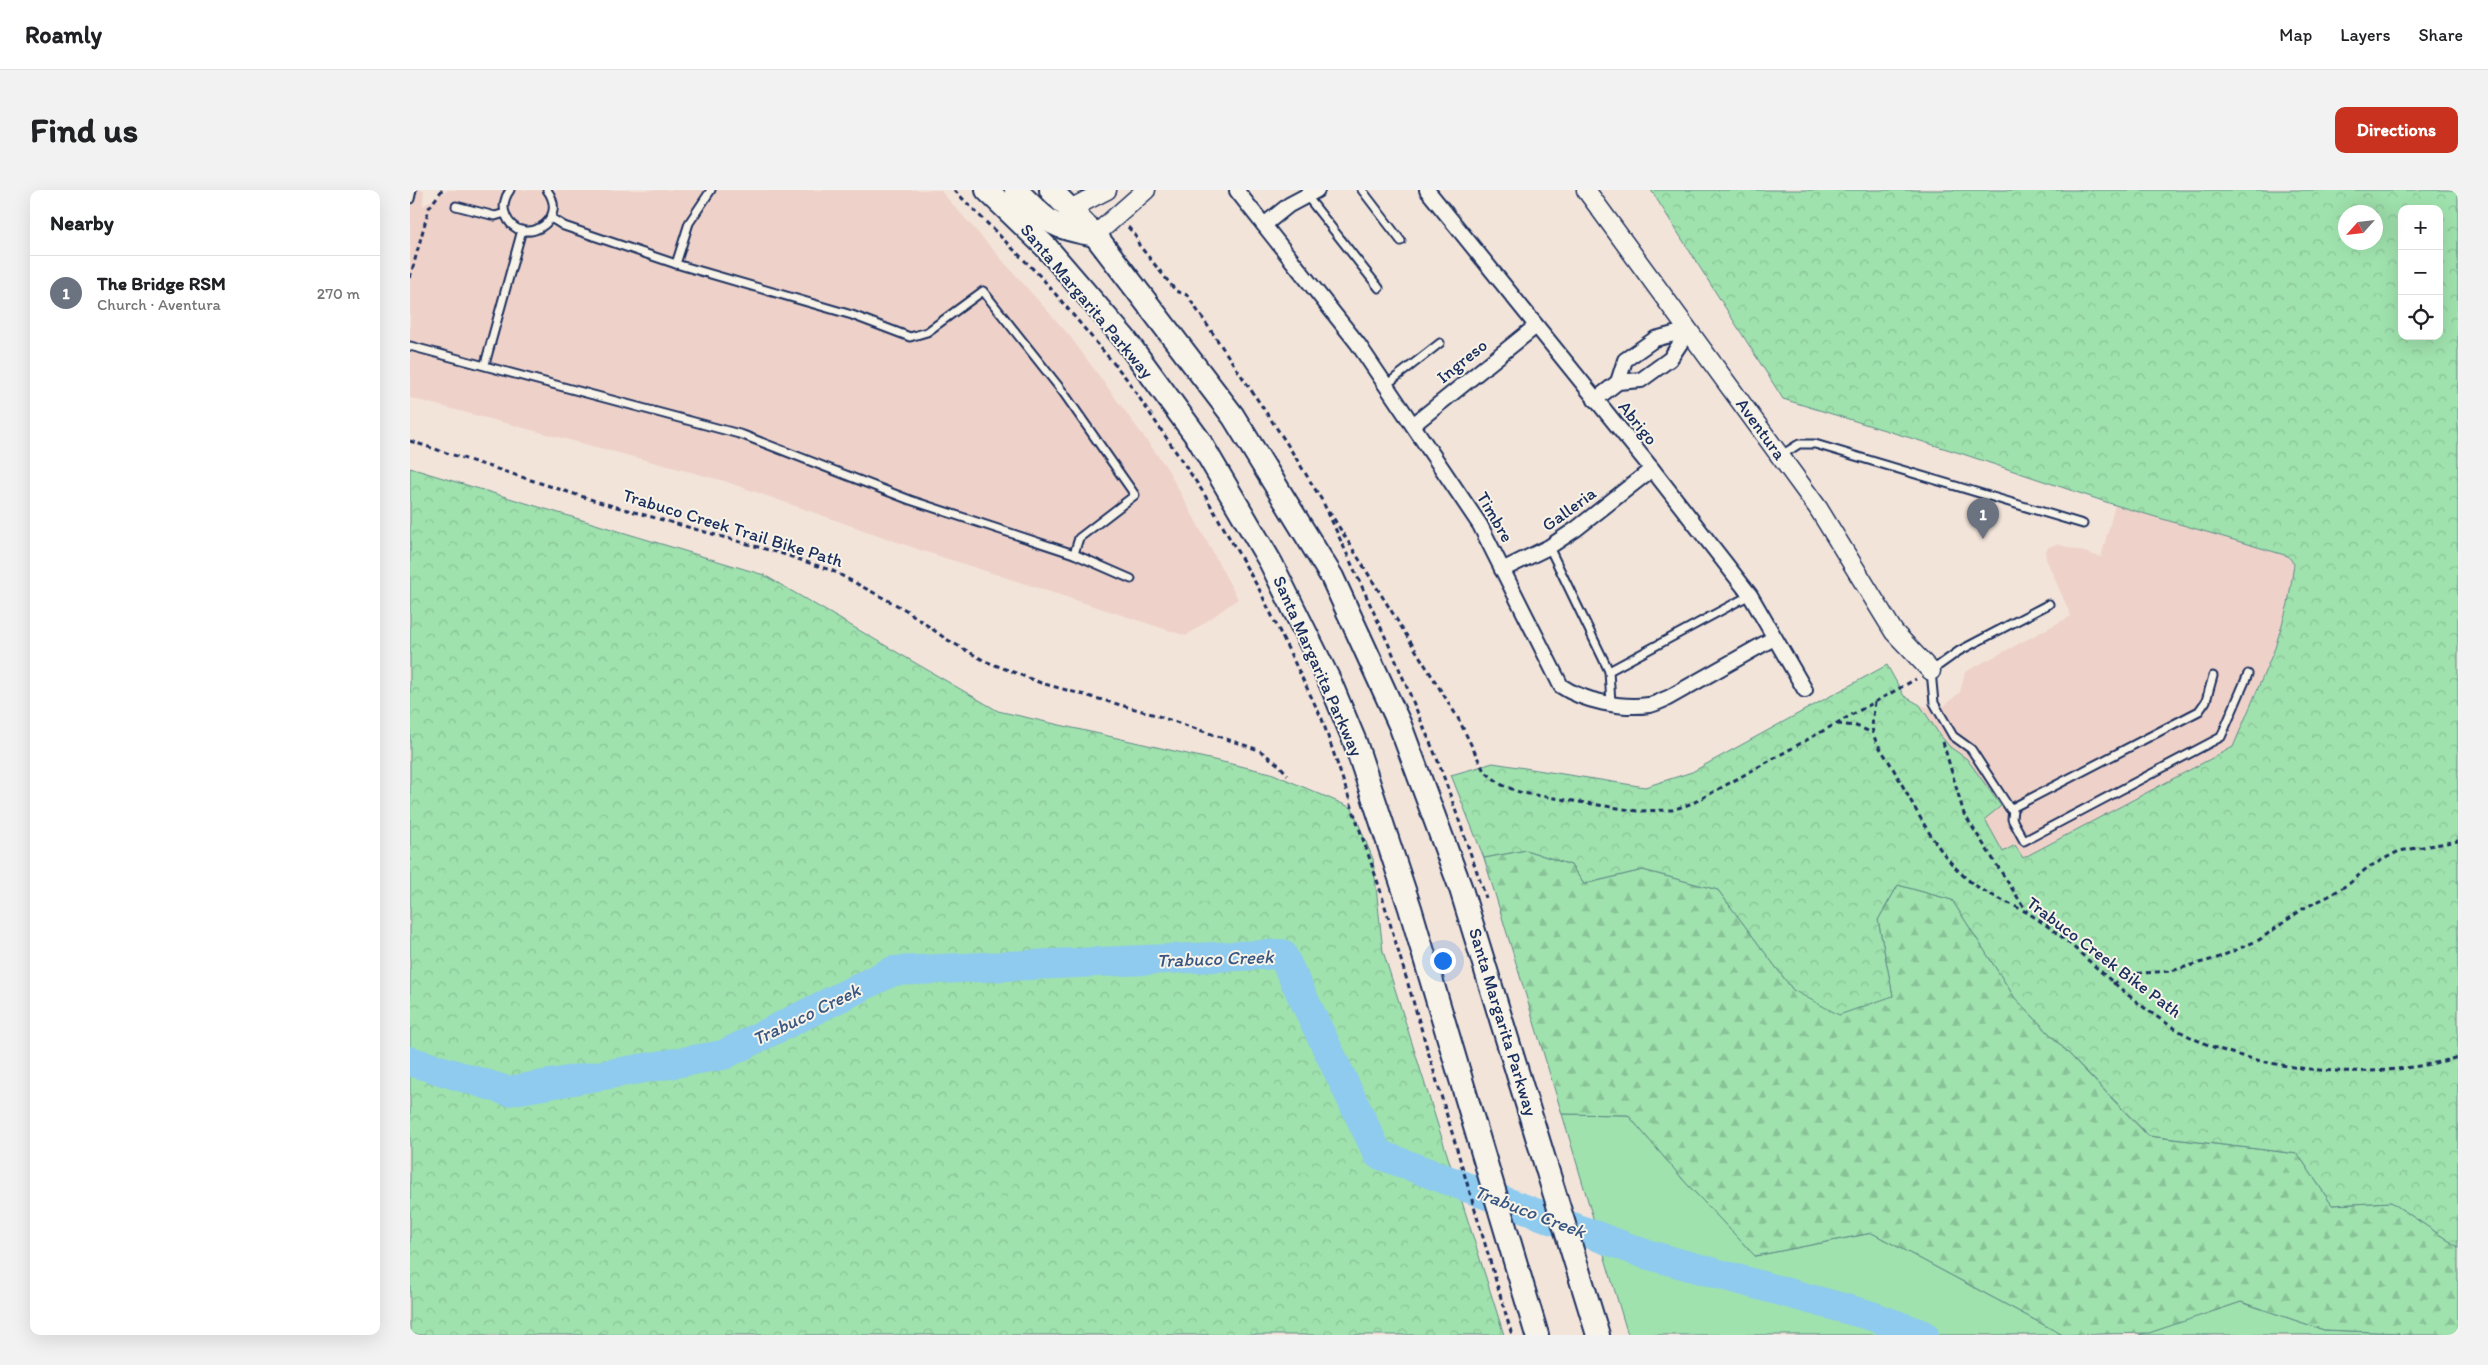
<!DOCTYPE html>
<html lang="en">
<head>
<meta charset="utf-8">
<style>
  body { margin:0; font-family:Itim,sans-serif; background:#f2f2f2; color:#202124 }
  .controls { position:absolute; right:15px; top:15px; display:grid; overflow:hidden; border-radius:10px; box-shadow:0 5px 20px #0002 }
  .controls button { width:45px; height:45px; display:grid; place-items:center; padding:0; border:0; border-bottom:1px solid #e0e0e0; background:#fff; color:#202124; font:25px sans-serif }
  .compass { position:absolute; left:1928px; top:15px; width:45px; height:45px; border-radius:50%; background:#fff; box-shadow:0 5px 20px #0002; rotate:243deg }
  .you { position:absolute; left:1032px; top:770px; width:18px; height:18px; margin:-12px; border:4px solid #fff; border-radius:50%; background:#1a73e8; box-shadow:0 0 0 8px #1a73e833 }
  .badge { display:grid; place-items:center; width:32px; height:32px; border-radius:50%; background:#c8321e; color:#fff; font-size:16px; font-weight:700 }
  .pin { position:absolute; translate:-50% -41px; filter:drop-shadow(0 1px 2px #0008) }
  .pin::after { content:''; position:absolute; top:26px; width:18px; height:15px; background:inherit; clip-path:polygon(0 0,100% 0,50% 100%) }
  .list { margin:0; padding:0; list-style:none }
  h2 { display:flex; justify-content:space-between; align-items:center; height:65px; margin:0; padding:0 20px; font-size:21px }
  h2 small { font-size:16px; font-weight:400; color:#757577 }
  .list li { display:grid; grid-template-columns:32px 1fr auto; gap:15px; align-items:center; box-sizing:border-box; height:75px; padding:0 20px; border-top:1px solid #e0e0e0 }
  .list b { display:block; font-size:19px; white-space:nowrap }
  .list p { margin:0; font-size:16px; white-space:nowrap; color:#757577 }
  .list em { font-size:16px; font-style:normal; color:#757577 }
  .icon { flex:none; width:28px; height:28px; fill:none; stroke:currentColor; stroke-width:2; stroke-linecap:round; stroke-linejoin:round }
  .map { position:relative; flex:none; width:2048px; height:1145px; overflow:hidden; border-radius:10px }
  header { display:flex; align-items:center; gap:30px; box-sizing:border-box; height:70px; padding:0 25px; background:#fff; border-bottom:1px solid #e0e0e0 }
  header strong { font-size:24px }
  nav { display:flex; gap:28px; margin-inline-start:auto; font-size:18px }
  .intro { display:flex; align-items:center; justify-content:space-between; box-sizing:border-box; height:120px; padding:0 30px }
  h1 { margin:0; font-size:35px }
  .button { padding:12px 22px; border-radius:10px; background:#c8321e; color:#fff; font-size:18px; font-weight:700 }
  main { display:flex; gap:30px; padding:0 30px }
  aside { flex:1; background:#fff; border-radius:10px; box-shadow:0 5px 20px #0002 }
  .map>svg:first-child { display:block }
  .built { fill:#eed2c9 }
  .grass { fill:#9fe2ad; stroke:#5d8886 }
  .forest { fill:url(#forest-firs); stroke:#5d8886 }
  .park { fill:url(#park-crowns); stroke:#5d8886; fill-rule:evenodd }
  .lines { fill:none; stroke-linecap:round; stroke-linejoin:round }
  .river { stroke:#8ecbee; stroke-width:30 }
  .service-casing { stroke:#1b2f5e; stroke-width:11 }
  .minor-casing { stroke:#1b2f5e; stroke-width:18 }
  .tertiary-casing { stroke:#1b2f5e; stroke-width:21 }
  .primary-casing { stroke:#1b2f5e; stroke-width:26 }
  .path { stroke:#1b2f5e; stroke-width:3; stroke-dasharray:5 4; stroke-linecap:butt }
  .service { stroke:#f7f3e8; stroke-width:7 }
  .minor { stroke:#f7f3e8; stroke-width:14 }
  .tertiary { stroke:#f7f3e8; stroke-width:18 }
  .primary { stroke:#f7f3e8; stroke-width:22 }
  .labels { text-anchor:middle; stroke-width:4; stroke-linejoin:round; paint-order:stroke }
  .street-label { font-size:18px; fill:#1b2f5e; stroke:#f7f3e8 }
  .water-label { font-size:19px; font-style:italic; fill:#385682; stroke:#f7f3e8 }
</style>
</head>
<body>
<header>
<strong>Roamly</strong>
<nav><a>Map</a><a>Layers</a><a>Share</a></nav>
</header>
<div class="intro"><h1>Find us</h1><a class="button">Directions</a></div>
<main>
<aside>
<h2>Nearby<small></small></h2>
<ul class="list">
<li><span class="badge" style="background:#6b7280">1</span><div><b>The Bridge RSM</b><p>Church · Aventura</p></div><em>270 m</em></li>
</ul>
</aside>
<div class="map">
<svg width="2048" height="1145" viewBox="0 0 2048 1145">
  <defs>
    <pattern id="forest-firs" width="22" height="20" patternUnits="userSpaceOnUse" patternTransform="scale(1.25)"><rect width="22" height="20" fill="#9fe2ad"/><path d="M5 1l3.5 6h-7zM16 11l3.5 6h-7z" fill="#88c297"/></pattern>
    <pattern id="park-crowns" width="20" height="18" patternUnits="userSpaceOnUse" patternTransform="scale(1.25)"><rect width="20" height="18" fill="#9fe2ad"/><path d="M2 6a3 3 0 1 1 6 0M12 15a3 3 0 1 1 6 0" fill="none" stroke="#88c297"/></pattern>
  </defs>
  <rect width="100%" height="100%" fill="#f3e4da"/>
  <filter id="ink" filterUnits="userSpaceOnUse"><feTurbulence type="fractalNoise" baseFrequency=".02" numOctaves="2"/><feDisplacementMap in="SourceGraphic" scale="10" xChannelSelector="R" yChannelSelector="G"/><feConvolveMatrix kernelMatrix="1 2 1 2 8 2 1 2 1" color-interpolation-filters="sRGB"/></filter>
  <g filter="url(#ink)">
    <g class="built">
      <path d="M 0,0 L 14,0 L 13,16 L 38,0 L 530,0 L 659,145 L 757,278 L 828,409 L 776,446 L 507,359 L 314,291 L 0,208 Z"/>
      <path d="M 1705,315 L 1878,366 L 1884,374 L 1878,414 L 1865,458 L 1823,557 L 1612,668 L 1605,655 L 1593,662 L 1575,629 L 1590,616 L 1557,569 L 1540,557 L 1529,544 L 1510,515 L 1521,518 L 1534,516 L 1550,502 L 1555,482 L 1661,426 L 1636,369 L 1635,363 L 1638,357 L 1647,354 L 1691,367 Z"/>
    </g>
    <g class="grass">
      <path d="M 1152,924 L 1218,925 L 1276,993 L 1345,1066 L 1462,1043 L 1653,1145 L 1218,1145 Z"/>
      <path d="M 1831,1112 L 1914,1140 L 1989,1143 L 1989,1145 L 1729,1145 Z"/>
    </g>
    <path class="forest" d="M 1116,660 L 1161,675 L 1174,694 L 1233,680 L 1308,700 L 1383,800 L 1483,806 L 1468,730 L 1488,695 L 1542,710 L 1605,808 L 1738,946 L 1888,964 L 1922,1015 L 1981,1012 L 2048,1057 L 2048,1145 L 1989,1145 L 1989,1143 L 1914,1140 L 1831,1112 L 1739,1143 L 1653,1145 L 1462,1043 L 1345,1066 L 1276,993 L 1218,925 L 1152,924 L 1074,668 Z"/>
    <g class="park">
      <path d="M 1241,0 L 2048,0 L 2048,1057 L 1981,1012 L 1922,1015 L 1888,964 L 1739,946 L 1605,808 L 1542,710 L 1488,695 L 1468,730 L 1483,806 L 1429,825 L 1383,800 L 1308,700 L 1233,680 L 1174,694 L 1161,675 L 1116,660 L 1074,668 L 1041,585 L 1083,573 L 1235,597 L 1282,582 L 1477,475 L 1494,506 L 1510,515 L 1529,544 L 1540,557 L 1557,569 L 1591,616 L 1575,629 L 1593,662 L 1605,655 L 1613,668 L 1823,557 L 1865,458 L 1878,414 L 1884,374 L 1878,366 L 1705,315 L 1553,264 L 1373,209 ZM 1992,19 L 2029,19 L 2029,146 L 1992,146 ZM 1936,22 L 1966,22 L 1966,52 L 1936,52 Z"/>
      <path d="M 0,278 L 354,385 L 588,521 L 861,583 L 942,618 L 963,669 L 973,761 L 1094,1145 L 0,1145 Z"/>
    </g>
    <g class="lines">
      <path class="river" d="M 0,871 L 98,901 L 313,865 L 483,781 L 872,764 L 968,964 L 1232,1063 L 1462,1126 L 1514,1145"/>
      <defs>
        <g id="service">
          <path d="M 100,0 C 95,7 92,17 96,26 C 110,59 161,32 137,0"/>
          <path d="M 952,0 L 991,51"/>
          <path d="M 896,5 L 969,98"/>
          <path d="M 0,9 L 2,0"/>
          <path d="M 46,16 L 85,26 L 95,23"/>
          <path d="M 141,28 L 154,36 L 266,74 L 442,125 L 500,147 L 517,142 L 573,101 L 653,202 L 725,305 L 669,348 L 664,364"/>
          <path d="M 266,74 L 279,33 L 301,0"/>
          <path d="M 0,156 L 333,245 L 500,310 L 664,364 L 721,389"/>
          <path d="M 75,174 L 112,40"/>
          <path d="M 976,195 L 1030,153"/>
          <path d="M 1370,266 L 1389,254 L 1405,254 L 1673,334"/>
          <path d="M 1139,357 L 1199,481 L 1201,513"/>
          <path d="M 1639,414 L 1549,461 L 1521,481 L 1524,513 L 1543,546 L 1561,559 L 1600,619 L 1789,521 L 1796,511 L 1803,486"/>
          <path d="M 1199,481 L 1340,405"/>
          <path d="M 1603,619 L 1602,629 L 1614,651 L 1811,547 L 1838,484"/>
        </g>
        <g id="minor">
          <path d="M 1017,0 L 1242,279 L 1340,405 L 1395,500"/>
          <path d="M 827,1 L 948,154 L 1070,335 L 1151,496 C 1173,511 1212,519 1239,515 C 1246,514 1252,510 1258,508 L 1364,448"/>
          <path d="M 854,35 L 879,15 L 907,0"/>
          <path d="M 1208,192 L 1215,170 L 1245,149 L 1279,140"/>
          <path d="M 1185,210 L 1208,192 L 1231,190 L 1260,169 L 1279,140"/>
          <path d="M 1003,235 L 1126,136"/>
          <path d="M 1092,380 L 1139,357 L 1166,339 L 1242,279"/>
        </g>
        <g id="tertiary">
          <path d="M 1176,0 L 1408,318 L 1484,442 L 1521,481"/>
          <path d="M 660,19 L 697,0"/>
          <path d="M 685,45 L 736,0"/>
        </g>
        <g id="primary">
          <path d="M 577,0 L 636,57 L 715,149 L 789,250 L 861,373 L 920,492 L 945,552 L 1000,718 L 1127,1145"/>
          <path d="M 606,0 C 638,32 639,37 685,45"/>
          <path d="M 641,0 L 685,45 L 823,226 L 922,387 L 990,535 L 1051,699 L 1188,1145"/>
        </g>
      </defs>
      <use href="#service" class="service-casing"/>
      <use href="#minor" class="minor-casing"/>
      <use href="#tertiary" class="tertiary-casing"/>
      <use href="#primary" class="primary-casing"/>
      <g class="path">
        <path d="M 544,0 L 632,88 L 716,188 L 793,302 L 849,399 L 912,529 L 969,696 L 1102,1145"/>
        <path d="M 718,37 L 726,46 L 729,55 L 766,101 L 777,105 L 876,252 L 913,312 L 983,464 L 1030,576 L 1076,708"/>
        <path d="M 0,88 L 19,18 L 32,0"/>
        <path d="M 0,251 L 189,312 L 373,364 L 423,381 L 496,420 L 536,449 L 575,471 L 631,493 L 736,522 L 849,560 L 869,575 L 878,585"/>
        <path d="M 919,321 L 1048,528 L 1074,581 L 1092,595 L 1112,603 L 1227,621 L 1262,620 L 1283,613 L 1316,595 L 1506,489"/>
        <path d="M 1465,512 C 1464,521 1461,534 1463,543 C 1465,553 1476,566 1481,575 C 1505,616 1525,664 1562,693 C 1578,705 1598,712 1616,722 C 1628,729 1642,739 1653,748 C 1703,791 1748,839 1812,860 C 1886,885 1973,889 2048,867"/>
        <path d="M 1427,534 L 1446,536 L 1463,543"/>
        <path d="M 1533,552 L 1554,624 L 1617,722"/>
        <path d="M 1703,794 L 1718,784 L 1761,781 L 1807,768 L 1849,750 L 1894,718 L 1919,706 L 1940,693 L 1957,678 L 1989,661 L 2048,651"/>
      </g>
      <use href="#service" class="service"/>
      <use href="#minor" class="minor"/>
      <use href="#tertiary" class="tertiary"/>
      <use href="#primary" class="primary"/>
    </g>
  </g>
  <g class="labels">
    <g class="street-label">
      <text transform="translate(677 111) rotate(50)" y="6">Santa Margarita Parkway</text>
      <text transform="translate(1052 171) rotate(-39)" y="6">Ingreso</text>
      <text transform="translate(1228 233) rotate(51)" y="6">Abrigo</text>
      <text transform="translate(1351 239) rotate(54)" y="6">Aventura</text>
      <text transform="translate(1159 319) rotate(-36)" y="6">Galleria</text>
      <text transform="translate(1085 327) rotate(60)" y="6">Timbre</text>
      <text transform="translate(323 338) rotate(17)" y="6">Trabuco Creek Trail Bike Path</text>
      <text transform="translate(908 476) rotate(66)" y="6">Santa Margarita Parkway</text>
      <text transform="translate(1694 767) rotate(37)" y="6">Trabuco Creek Bike Path</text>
      <text transform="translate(1093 832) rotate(73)" y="6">Santa Margarita Parkway</text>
    </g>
    <g class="water-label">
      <text transform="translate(805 768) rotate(-2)" y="7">Trabuco Creek</text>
      <text transform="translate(396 824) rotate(-26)" y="7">Trabuco Creek</text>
      <text transform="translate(1120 1021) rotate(21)" y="7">Trabuco Creek</text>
    </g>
  </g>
</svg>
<div class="controls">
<button>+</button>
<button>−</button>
<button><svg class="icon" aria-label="locate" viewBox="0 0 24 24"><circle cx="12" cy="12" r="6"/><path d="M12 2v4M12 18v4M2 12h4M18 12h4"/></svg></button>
</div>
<svg class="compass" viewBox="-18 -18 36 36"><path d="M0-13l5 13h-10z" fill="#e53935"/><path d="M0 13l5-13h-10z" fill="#757577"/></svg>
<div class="you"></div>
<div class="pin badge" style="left:1573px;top:349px;background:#6b7280">1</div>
</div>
</main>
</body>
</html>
